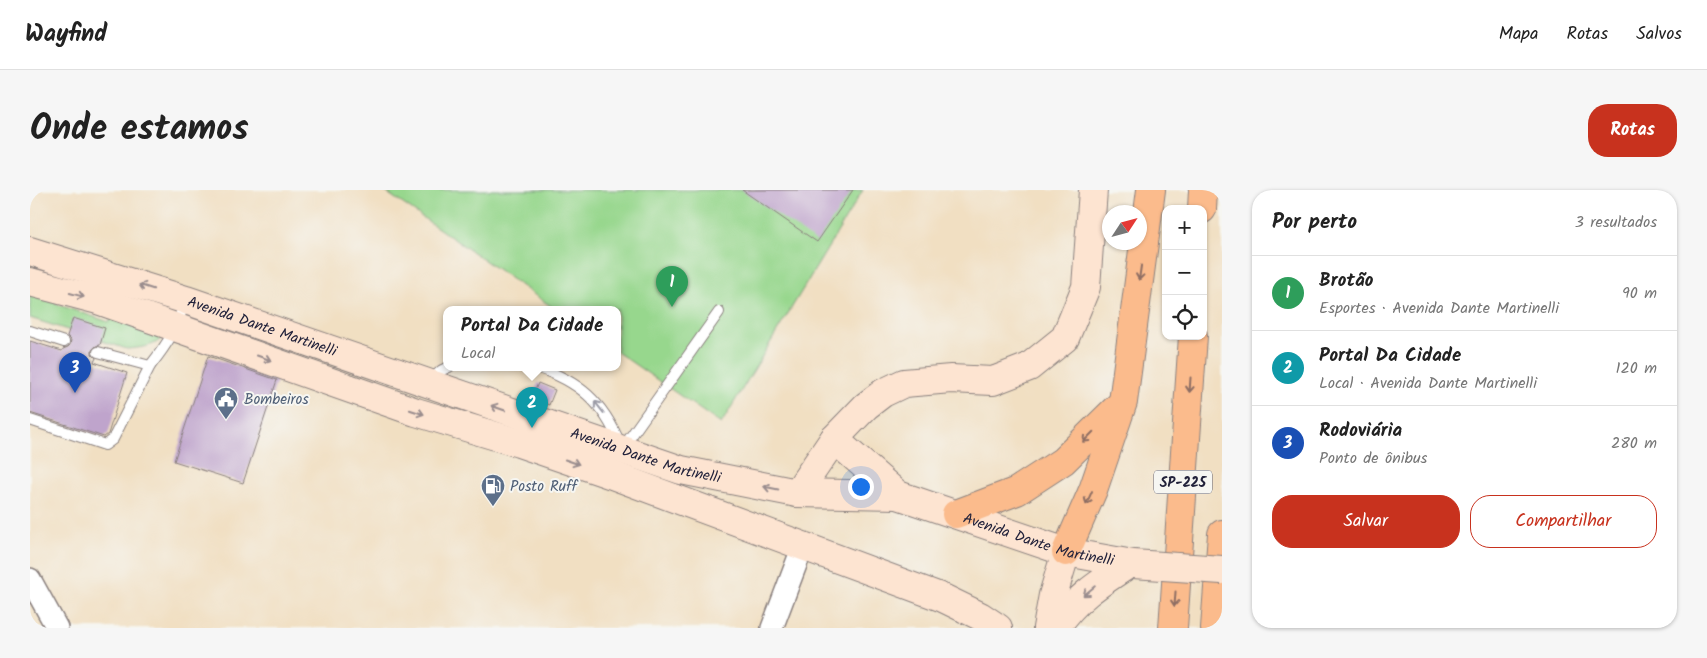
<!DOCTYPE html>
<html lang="pt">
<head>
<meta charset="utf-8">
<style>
  body { margin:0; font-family:Kalam,sans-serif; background:#f6f6f6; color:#222 }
  .controls { position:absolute; right:15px; top:15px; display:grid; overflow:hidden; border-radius:10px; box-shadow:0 1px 4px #0004 }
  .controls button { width:45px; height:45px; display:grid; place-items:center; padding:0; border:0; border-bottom:1px solid #e0e0e0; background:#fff; color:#222; font:25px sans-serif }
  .compass { position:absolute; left:1072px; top:15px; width:45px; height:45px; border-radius:50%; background:#fff; box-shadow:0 1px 4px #0004; rotate:54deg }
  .you { position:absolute; left:830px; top:296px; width:18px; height:18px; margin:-12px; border:4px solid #fff; border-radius:50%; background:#1a73e8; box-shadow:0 0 0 8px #1a73e833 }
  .badge { display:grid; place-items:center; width:32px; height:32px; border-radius:50%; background:#c8321e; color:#fff; font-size:16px; font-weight:700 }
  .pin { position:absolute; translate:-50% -41px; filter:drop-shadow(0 1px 2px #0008) }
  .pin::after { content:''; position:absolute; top:26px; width:18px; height:15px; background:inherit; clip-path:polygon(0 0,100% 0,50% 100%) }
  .popup { position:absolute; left:413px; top:116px; width:178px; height:65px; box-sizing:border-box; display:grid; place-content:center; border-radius:10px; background:#fff; filter:drop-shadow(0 1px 4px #0005); font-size:16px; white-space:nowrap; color:#767676 }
  .popup b { font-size:19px; color:#222 }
  .popup::after { content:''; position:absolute; left:50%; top:100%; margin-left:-10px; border:10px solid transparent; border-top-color:#fff }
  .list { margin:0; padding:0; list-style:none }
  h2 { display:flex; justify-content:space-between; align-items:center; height:65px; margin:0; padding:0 20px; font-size:21px }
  h2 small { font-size:16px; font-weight:400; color:#767676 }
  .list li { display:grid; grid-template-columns:32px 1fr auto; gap:15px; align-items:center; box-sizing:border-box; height:75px; padding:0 20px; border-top:1px solid #e0e0e0 }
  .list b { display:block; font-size:19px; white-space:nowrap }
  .list p { margin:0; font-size:16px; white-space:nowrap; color:#767676 }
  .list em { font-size:16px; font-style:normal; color:#767676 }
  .actions { display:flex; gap:10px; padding:15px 20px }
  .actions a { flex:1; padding:11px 0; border:1px solid #c8321e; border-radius:20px; text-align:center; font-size:18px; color:#c8321e }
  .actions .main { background:#c8321e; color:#fff }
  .icon { flex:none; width:28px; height:28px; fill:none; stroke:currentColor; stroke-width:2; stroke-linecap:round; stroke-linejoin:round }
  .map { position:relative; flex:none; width:1192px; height:438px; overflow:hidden; border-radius:20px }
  header { display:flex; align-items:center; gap:30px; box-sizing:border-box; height:70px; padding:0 25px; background:#fff; border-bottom:1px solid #e0e0e0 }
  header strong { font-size:24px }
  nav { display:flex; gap:28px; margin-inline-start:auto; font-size:18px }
  .intro { display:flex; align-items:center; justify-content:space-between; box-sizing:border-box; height:120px; padding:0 30px }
  h1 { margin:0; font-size:35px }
  .button { padding:12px 22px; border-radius:20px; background:#c8321e; color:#fff; font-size:18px; font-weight:700 }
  main { display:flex; gap:30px; padding:0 30px }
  aside { flex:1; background:#fff; border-radius:20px; box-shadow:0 1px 4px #0004 }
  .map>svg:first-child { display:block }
  .green { fill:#97d78d; stroke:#5c7c64 }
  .building { fill:#bfa4cc }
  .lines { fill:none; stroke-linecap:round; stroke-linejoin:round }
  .service-casing { stroke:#8a807e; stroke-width:12 }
  .minor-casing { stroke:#8a807e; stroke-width:24 }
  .secondary-casing { stroke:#8a807e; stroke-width:30 }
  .motorway-casing { stroke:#8a807e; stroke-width:30 }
  .service { stroke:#fff; stroke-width:10 }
  .minor { stroke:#fff; stroke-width:21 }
  .secondary { stroke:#fde4d1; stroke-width:28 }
  .motorway { stroke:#fbbb8c; stroke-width:28 }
  .secondary-bridge-casing { stroke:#8a807e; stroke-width:30; stroke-linecap:butt }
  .secondary-bridge { stroke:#fde4d1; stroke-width:28 }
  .oneway { stroke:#8e6e64 }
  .oneway2 { stroke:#9a8d8e }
  .oneway3 { stroke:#9c9ca7 }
  .labels { text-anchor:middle; stroke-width:4; stroke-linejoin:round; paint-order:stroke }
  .shield { fill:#f6f6f2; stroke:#626272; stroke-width:1 }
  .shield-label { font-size:14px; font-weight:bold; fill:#22223b }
  .street-label { font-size:15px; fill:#22223b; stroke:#f6f6f2 }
  .service-label { font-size:15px; fill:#4e5e75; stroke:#f6f6f2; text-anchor:start }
</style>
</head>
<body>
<header>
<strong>Wayfind</strong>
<nav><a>Mapa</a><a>Rotas</a><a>Salvos</a></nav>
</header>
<div class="intro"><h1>Onde estamos</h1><a class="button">Rotas</a></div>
<main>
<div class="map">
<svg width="1192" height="438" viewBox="0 0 1192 438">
  <rect width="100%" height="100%" fill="#f6f6f2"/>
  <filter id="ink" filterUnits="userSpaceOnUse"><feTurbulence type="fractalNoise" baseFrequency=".02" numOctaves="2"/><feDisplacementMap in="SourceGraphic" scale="10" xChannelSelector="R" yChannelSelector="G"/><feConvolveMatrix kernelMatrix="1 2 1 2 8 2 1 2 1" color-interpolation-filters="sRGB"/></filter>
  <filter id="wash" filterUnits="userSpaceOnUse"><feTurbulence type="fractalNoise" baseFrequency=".0096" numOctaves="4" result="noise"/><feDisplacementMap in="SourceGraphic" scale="20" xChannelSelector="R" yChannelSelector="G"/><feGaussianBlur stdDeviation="1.12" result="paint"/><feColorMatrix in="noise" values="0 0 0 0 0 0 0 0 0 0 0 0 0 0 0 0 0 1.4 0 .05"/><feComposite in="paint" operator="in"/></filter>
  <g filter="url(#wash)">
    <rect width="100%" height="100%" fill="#f1dfc2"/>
    <g class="green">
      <path d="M 353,0 L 833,0 L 691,234 L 587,162 L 587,119 L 525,119 Z"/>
      <path d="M 0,99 L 26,107 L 26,114 L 79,132 L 83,125 L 133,146 C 127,157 108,158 97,159 L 0,128 Z"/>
    </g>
    <g id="blocks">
      <g class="building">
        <path d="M 712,0 L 823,0 L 787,52 Z"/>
        <path d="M 43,128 L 75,138 L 70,155 L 66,156 L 62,160 L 62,164 L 66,168 L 64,172 L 97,183 L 78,244 L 74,247 L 0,223 L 0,151 L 32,161 L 33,159 L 38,157 L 40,155 L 41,150 L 37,146 Z"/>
        <path d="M 178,166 L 247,190 L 213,293 L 144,271 Z"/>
        <path d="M 508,193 L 525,200 L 519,215 L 502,208 Z"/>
      </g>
    </g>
  </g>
  <g filter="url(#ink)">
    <use href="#blocks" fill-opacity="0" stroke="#8a807e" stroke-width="1"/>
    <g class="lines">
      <defs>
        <g id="service">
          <path d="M 0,141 L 34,152"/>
          <path d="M 68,162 L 120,176 C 139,152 146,140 155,111"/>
          <path d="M 506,177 C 549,191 573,212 590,254"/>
          <path d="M 400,191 L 412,180 L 419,177"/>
          <path d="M 0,230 L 75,255 L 83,249 L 120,176"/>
          <path d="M 592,259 L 689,122"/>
        </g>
        <g id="minor">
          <path d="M 0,389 L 27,438"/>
          <path d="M 742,438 L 773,356"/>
        </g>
        <g id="secondary">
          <path id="s1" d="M 0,61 L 156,110 L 651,280 L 767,303 L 868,305 L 1036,362 L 1103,374"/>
          <path d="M 0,92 L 68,110 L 386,222 L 489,253 L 582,285 L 913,408 L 950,426 L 968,438"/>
          <path d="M 804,249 L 868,305"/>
          <path d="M 767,303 L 804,249 L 836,216 L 853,203 L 874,193 L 921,189 L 963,191 L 999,177 L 1035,148 L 1056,97 L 1063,0"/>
          <path d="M 1017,438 L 1023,405 L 1036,362"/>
          <path d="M 1026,438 C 1044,409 1071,392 1099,374"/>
        </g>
        <g id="motorway">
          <path d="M 1172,19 L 1173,0"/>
          <path d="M 926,324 L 987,301 L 1033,271 L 1088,217"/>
          <path d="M 1036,362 L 1063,300 L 1093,212 L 1121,0"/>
          <path d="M 1143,438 L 1163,146"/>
          <path d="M 1185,438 L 1192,344"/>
        </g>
      </defs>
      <use href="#service" class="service-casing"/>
      <use href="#minor" class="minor-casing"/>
      <use href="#secondary" class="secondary-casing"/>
      <use href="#motorway" class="motorway-casing"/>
      <use href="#service" class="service"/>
      <use href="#minor" class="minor"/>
      <use href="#secondary" class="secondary"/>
      <use href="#motorway" class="motorway"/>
      <defs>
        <path id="secondary-bridge" d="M 1103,374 L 1192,380"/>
      </defs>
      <use href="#secondary-bridge" class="secondary-bridge-casing"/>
      <use href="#secondary-bridge" class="secondary-bridge"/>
    </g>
    <defs><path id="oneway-shaft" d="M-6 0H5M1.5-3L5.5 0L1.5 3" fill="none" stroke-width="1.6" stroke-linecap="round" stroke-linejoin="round" transform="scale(1.25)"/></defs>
    <g class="oneway">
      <use href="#oneway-shaft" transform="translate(1110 83) rotate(98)"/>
      <use href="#oneway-shaft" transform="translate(1160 195) rotate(94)"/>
      <use href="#oneway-shaft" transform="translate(1058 247) rotate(135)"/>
      <use href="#oneway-shaft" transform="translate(1059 308) rotate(114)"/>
      <use href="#oneway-shaft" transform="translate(1145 409) rotate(94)"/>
    </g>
    <g class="oneway2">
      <use href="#oneway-shaft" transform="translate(116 97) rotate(-162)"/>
      <use href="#oneway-shaft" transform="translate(47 105) rotate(15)"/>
      <use href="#oneway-shaft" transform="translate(234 168) rotate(19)"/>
      <use href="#oneway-shaft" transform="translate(468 218) rotate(-161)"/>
      <use href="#oneway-shaft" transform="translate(387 222) rotate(18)"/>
      <use href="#oneway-shaft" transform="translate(542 272) rotate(19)"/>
      <use href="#oneway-shaft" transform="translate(741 298) rotate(-169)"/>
      <use href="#oneway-shaft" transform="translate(1059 401) rotate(141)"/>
    </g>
    <use class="oneway3" href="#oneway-shaft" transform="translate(569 217) rotate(-128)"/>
  </g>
  <defs>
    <symbol id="civic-pin" viewBox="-11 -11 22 30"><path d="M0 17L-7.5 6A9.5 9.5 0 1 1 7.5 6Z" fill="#5c6f8a" stroke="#f6f6f2"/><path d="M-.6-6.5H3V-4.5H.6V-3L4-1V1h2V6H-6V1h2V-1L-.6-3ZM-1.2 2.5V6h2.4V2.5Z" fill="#fff"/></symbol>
    <symbol id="fuel-pin" viewBox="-11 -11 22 30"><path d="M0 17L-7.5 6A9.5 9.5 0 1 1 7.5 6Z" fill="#5c6f8a" stroke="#f6f6f2"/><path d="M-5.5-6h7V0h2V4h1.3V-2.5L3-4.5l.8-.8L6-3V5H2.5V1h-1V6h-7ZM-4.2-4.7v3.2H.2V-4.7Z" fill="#fff"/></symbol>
  </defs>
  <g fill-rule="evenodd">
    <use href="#civic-pin" x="182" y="195" width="28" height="38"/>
    <use href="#fuel-pin" x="449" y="282" width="28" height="38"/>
  </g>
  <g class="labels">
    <rect class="shield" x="1124" y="280.5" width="58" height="23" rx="4"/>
    <g class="shield-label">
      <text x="1153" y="297">SP-225</text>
    </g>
    <g class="street-label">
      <text dy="5" stroke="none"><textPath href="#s1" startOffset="244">Avenida Dante Martinelli</textPath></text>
      <text dy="5" stroke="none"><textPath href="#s1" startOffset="649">Avenida Dante Martinelli</textPath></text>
      <text dy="5" stroke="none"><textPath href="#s1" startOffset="1054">Avenida Dante Martinelli</textPath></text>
    </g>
    <g class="service-label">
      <text x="214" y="214">Bombeiros</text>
      <text x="480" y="301">Posto Ruff</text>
    </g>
  </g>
</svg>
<div class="controls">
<button>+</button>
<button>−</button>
<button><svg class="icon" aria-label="locate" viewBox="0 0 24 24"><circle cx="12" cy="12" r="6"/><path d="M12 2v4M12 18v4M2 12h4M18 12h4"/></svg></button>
</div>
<svg class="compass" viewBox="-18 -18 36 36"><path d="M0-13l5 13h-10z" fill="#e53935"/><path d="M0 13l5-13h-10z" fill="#767676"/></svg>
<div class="you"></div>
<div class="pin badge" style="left:642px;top:117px;background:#2e9e5b">1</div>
<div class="pin badge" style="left:502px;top:238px;background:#0f9aa8">2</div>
<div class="popup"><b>Portal Da Cidade</b>Local</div>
<div class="pin badge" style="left:45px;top:203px;background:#1a4fb4">3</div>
</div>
<aside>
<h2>Por perto<small>3 resultados</small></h2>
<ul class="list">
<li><span class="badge" style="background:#2e9e5b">1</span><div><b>Brotão</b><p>Esportes · Avenida Dante Martinelli</p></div><em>90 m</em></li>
<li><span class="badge" style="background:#0f9aa8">2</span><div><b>Portal Da Cidade</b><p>Local · Avenida Dante Martinelli</p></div><em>120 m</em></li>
<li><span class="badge" style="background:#1a4fb4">3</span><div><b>Rodoviária</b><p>Ponto de ônibus</p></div><em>280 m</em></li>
</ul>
<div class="actions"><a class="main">Salvar</a><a>Compartilhar</a></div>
</aside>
</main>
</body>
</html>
